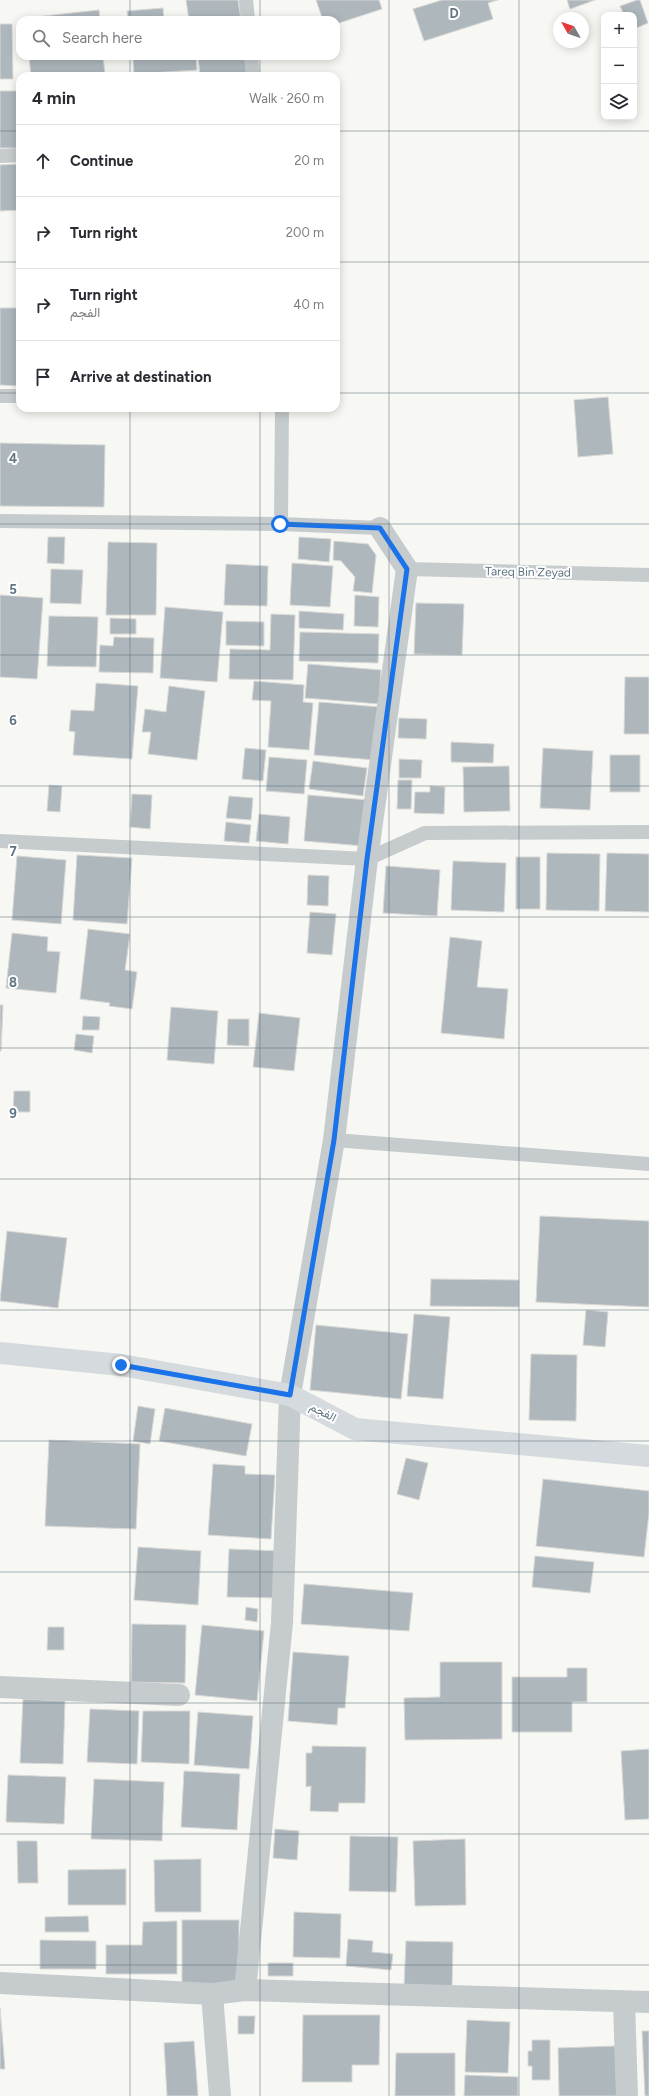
<!DOCTYPE html>
<html lang="en">
<head>
<meta charset="utf-8">
<style>
  body { margin:0; font-family:Figtree,Vazirmatn,sans-serif; background:#f2f2f3; color:#2b2b33 }
  .controls { position:absolute; right:12px; top:12px; display:grid; overflow:hidden; border-radius:8px; box-shadow:0 2px 10px #0003 }
  .controls button { width:36px; height:36px; display:grid; place-items:center; padding:0; border:0; border-bottom:1px solid #e1e1e2; background:#fff; color:#2b2b33; font:20px sans-serif }
  .compass { position:absolute; left:553px; top:12px; width:36px; height:36px; border-radius:50%; background:#fff; box-shadow:0 2px 10px #0003; rotate:310deg }
  .stop { position:absolute; width:12px; height:12px; margin:-9px; border:3px solid #1a73e8; border-radius:50%; background:#fff }
  .stop.end { background:#1a73e8; border-color:#fff; box-shadow:0 1px 4px #0008 }
  .list { margin:0; padding:0; list-style:none }
  h2 { display:flex; justify-content:space-between; align-items:center; height:52px; margin:0; padding:0 16px; font-size:17px }
  h2 small { font-size:13px; font-weight:400; color:#7c7c81 }
  .list li { display:grid; grid-template-columns:26px 1fr auto; gap:12px; align-items:center; box-sizing:border-box; height:72px; padding:0 16px; border-top:1px solid #e1e1e2 }
  .list b { display:block; font-size:15px; white-space:nowrap }
  .list p { margin:0; font-size:13px; white-space:nowrap; color:#7c7c81 }
  .list em { font-size:13px; font-style:normal; color:#7c7c81 }
  .icon { flex:none; width:22px; height:22px; fill:none; stroke:currentColor; stroke-width:2; stroke-linecap:round; stroke-linejoin:round }
  .map { position:relative; flex:none; width:649px; height:2096px; overflow:hidden }
  .search { position:absolute; background:#fff; box-shadow:0 2px 10px #0003; left:16px; top:16px; width:324px; height:44px; display:flex; align-items:center; gap:10px; box-sizing:border-box; padding:0 14px; border-radius:12px; color:#7c7c81; font-size:15px }
  .panel { position:absolute; background:#fff; box-shadow:0 2px 10px #0003; left:16px; top:72px; width:324px; height:340px; border-radius:12px }
  .map>svg:first-child { display:block }
  .building { fill:#adb7bc; stroke:#d9d8d6 }
  .lines { fill:none; stroke-linecap:round; stroke-linejoin:round }
  .service { stroke:#c6cbce; stroke-width:14 }
  .minor { stroke:#c6cbce; stroke-width:22 }
  .secondary { stroke:#d5dade; stroke-width:22 }
  .route { stroke:#1a73e8; stroke-width:5 }
  .grid { fill:none; stroke:#5f7582; stroke-width:1; stroke-opacity:0.55 }
  .labels { text-anchor:middle; stroke-width:4; stroke-linejoin:round; paint-order:stroke }
  .street-label { font-size:12px; fill:#5f7582; stroke:#fff }
  .grid-label { font-size:13px; text-anchor:middle; font-weight:bold; fill:#5f7582; stroke:#fff; stroke-width:4; stroke-linejoin:round; paint-order:stroke }
</style>
</head>
<body>
<div class="map">
<svg width="649" height="2096" viewBox="0 0 649 2096">
  <rect width="100%" height="100%" fill="#f7f7f3"/>
  <g class="building">
    <path d="M 186,0 L 238,0 L 241,20 L 189,20 Z"/>
    <path d="M 316,0 L 379,0 L 382,9 L 336,24 L 336,20 L 323,20 Z"/>
    <path d="M 442,0 L 498,0 L 488,3 L 493,19 L 424,41 L 413,9 Z"/>
    <path d="M 567,0 L 595,0 L 570,9 Z"/>
    <path d="M 637,0 L 640,0 L 648,23 L 634,29 L 634,15 L 624,15 L 620,6 Z"/>
    <path d="M 163,8 L 164,20 L 128,20 L 127,11 Z"/>
    <path d="M 99,10 L 100,20 L 26,20 L 26,18 Z"/>
    <path d="M 0,24 L 12,24 L 13,79 L 0,79 Z"/>
    <path d="M 29,56 L 103,56 L 105,74 L 85,76 L 31,76 Z"/>
    <path d="M 120,56 L 196,56 L 197,70 L 134,74 L 133,58 L 120,59 Z"/>
    <path d="M 198,56 L 245,56 L 247,76 L 200,76 Z"/>
    <rect x="0" y="91" width="20" height="57"/>
    <path d="M 20,164 L 20,210 L 0,211 L 0,165 Z"/>
    <path d="M 0,308 L 20,308 L 20,386 L 0,385 Z"/>
    <path d="M 608,397 L 613,454 L 578,457 L 574,400 Z"/>
    <path d="M 0,443 L 105,445 L 104,507 L 0,506 Z"/>
    <path d="M 48,537 L 65,537 L 64,564 L 47,563 Z"/>
    <path d="M 299,537 L 331,539 L 329,562 L 298,559 Z"/>
    <path d="M 334,541 L 368,544 L 376,555 L 372,593 L 353,591 L 355,577 L 341,561 L 333,560 Z"/>
    <path d="M 108,542 L 157,543 L 156,615 L 106,615 Z"/>
    <path d="M 292,563 L 333,566 L 330,607 L 290,605 Z"/>
    <path d="M 226,564 L 268,566 L 267,606 L 224,605 Z"/>
    <path d="M 51,569 L 83,570 L 81,604 L 50,603 Z"/>
    <path d="M 0,595 L 43,598 L 37,679 L 0,677 Z"/>
    <path d="M 355,595 L 379,597 L 378,627 L 354,626 Z"/>
    <path d="M 416,603 L 464,604 L 462,655 L 414,654 Z"/>
    <path d="M 165,607 L 223,612 L 217,682 L 160,678 Z"/>
    <path d="M 299,611 L 344,614 L 343,630 L 299,628 Z"/>
    <path d="M 271,614 L 295,615 L 293,680 L 229,679 L 230,649 L 270,650 Z"/>
    <path d="M 49,616 L 98,617 L 96,667 L 47,666 Z"/>
    <path d="M 110,618 L 136,619 L 136,634 L 110,634 Z"/>
    <path d="M 226,621 L 264,622 L 264,646 L 226,645 Z"/>
    <path d="M 300,632 L 379,634 L 378,663 L 299,661 Z"/>
    <path d="M 114,637 L 154,638 L 153,673 L 99,672 L 100,645 L 113,646 Z"/>
    <path d="M 308,664 L 381,670 L 379,704 L 305,698 Z"/>
    <path d="M 625,677 L 649,677 L 649,734 L 624,734 Z"/>
    <path d="M 254,681 L 304,685 L 303,702 L 313,703 L 309,750 L 268,747 L 271,701 L 252,700 Z"/>
    <path d="M 96,683 L 138,686 L 132,759 L 73,755 L 75,732 L 69,731 L 71,710 L 94,711 Z"/>
    <path d="M 169,686 L 205,691 L 197,760 L 148,754 L 151,732 L 142,732 L 145,709 L 166,712 Z"/>
    <path d="M 319,702 L 380,707 L 375,760 L 314,755 Z"/>
    <path d="M 399,718 L 427,719 L 426,739 L 398,738 Z"/>
    <path d="M 451,742 L 494,744 L 493,763 L 451,762 Z"/>
    <path d="M 245,748 L 266,750 L 263,781 L 242,779 Z"/>
    <path d="M 543,748 L 593,751 L 590,810 L 540,808 Z"/>
    <rect x="610" y="755" width="30" height="37"/>
    <path d="M 269,757 L 307,760 L 304,794 L 266,791 Z"/>
    <path d="M 399,759 L 422,760 L 421,778 L 399,778 Z"/>
    <path d="M 313,761 L 367,768 L 363,796 L 309,789 Z"/>
    <path d="M 509,766 L 510,811 L 464,812 L 463,767 Z"/>
    <path d="M 398,780 L 412,780 L 411,809 L 397,809 Z"/>
    <path d="M 49,785 L 62,786 L 60,812 L 47,811 Z"/>
    <path d="M 430,786 L 445,787 L 444,814 L 414,813 L 415,792 L 430,792 Z"/>
    <path d="M 132,794 L 152,795 L 150,829 L 130,827 Z"/>
    <path d="M 308,795 L 368,800 L 364,846 L 304,841 Z"/>
    <path d="M 229,796 L 253,798 L 251,820 L 226,818 Z"/>
    <path d="M 259,814 L 290,817 L 288,844 L 256,841 Z"/>
    <path d="M 226,822 L 251,825 L 249,843 L 224,841 Z"/>
    <path d="M 547,853 L 600,854 L 599,911 L 546,910 Z"/>
    <path d="M 607,853 L 649,854 L 649,912 L 605,911 Z"/>
    <path d="M 77,855 L 132,858 L 127,924 L 73,920 Z"/>
    <path d="M 17,856 L 66,860 L 61,924 L 12,920 Z"/>
    <rect x="516" y="857" width="24" height="52"/>
    <path d="M 453,861 L 506,863 L 504,912 L 451,910 Z"/>
    <path d="M 386,866 L 440,870 L 437,916 L 383,913 Z"/>
    <path d="M 308,875 L 329,876 L 328,906 L 307,905 Z"/>
    <path d="M 310,912 L 336,914 L 332,955 L 307,953 Z"/>
    <path d="M 88,929 L 130,934 L 125,970 L 137,972 L 132,1009 L 109,1006 L 110,1003 L 80,999 Z"/>
    <path d="M 12,933 L 48,937 L 47,951 L 60,952 L 56,993 L 6,988 Z"/>
    <path d="M 450,937 L 482,941 L 477,987 L 508,989 L 504,1039 L 441,1033 Z"/>
    <path d="M 0,1005 L 3,1005 L 1,1051 L 0,1051 Z"/>
    <path d="M 171,1007 L 218,1011 L 214,1064 L 167,1060 Z"/>
    <path d="M 259,1013 L 300,1018 L 294,1071 L 253,1067 Z"/>
    <path d="M 83,1016 L 100,1017 L 99,1030 L 82,1030 Z"/>
    <path d="M 228,1019 L 249,1019 L 249,1046 L 227,1045 Z"/>
    <path d="M 76,1034 L 94,1036 L 92,1053 L 74,1050 Z"/>
    <path d="M 14,1091 L 30,1091 L 30,1112 L 13,1112 Z"/>
    <path d="M 540,1216 L 649,1221 L 649,1307 L 536,1302 Z"/>
    <path d="M 7,1231 L 67,1238 L 58,1308 L 0,1301 Z"/>
    <path d="M 431,1279 L 519,1280 L 519,1307 L 430,1306 Z"/>
    <path d="M 586,1310 L 608,1312 L 605,1347 L 583,1345 Z"/>
    <path d="M 414,1314 L 450,1317 L 443,1399 L 407,1396 Z"/>
    <path d="M 316,1325 L 408,1334 L 401,1399 L 310,1390 Z"/>
    <path d="M 531,1354 L 577,1355 L 576,1421 L 529,1420 Z"/>
    <path d="M 138,1406 L 155,1409 L 150,1444 L 133,1441 Z"/>
    <path d="M 165,1408 L 252,1424 L 246,1456 L 159,1441 Z"/>
    <path d="M 49,1440 L 140,1444 L 136,1529 L 45,1526 Z"/>
    <path d="M 406,1458 L 428,1463 L 419,1500 L 397,1494 Z"/>
    <path d="M 213,1464 L 245,1466 L 245,1474 L 275,1475 L 271,1539 L 208,1535 Z"/>
    <path d="M 543,1479 L 649,1491 L 649,1513 L 644,1557 L 536,1546 Z"/>
    <path d="M 138,1547 L 201,1551 L 198,1605 L 134,1600 Z"/>
    <path d="M 229,1549 L 281,1551 L 279,1598 L 227,1597 Z"/>
    <path d="M 535,1556 L 594,1562 L 590,1593 L 532,1587 Z"/>
    <path d="M 304,1584 L 413,1593 L 409,1631 L 301,1624 Z"/>
    <path d="M 246,1607 L 258,1609 L 257,1622 L 245,1620 Z"/>
    <path d="M 132,1624 L 186,1625 L 185,1683 L 131,1682 Z"/>
    <path d="M 202,1625 L 264,1631 L 257,1701 L 195,1695 Z"/>
    <path d="M 48,1627 L 64,1627 L 64,1650 L 47,1650 Z"/>
    <path d="M 293,1652 L 349,1656 L 345,1708 L 338,1708 L 337,1725 L 288,1721 Z"/>
    <path d="M 440,1662 L 502,1662 L 502,1739 L 405,1740 L 404,1698 L 440,1697 Z"/>
    <path d="M 567,1668 L 587,1668 L 587,1702 L 572,1702 L 572,1732 L 512,1732 L 512,1677 L 567,1677 Z"/>
    <path d="M 23,1699 L 65,1701 L 63,1764 L 20,1763 Z"/>
    <path d="M 90,1709 L 139,1711 L 137,1764 L 87,1762 Z"/>
    <path d="M 143,1711 L 190,1711 L 189,1764 L 141,1762 Z"/>
    <path d="M 198,1712 L 253,1716 L 249,1769 L 194,1765 Z"/>
    <path d="M 312,1746 L 366,1747 L 365,1803 L 339,1803 L 338,1812 L 310,1811 L 311,1786 L 306,1787 L 306,1753 L 312,1753 Z"/>
    <path d="M 649,1749 L 649,1819 L 625,1820 L 621,1751 Z"/>
    <path d="M 184,1771 L 240,1774 L 237,1830 L 181,1827 Z"/>
    <path d="M 8,1775 L 66,1777 L 64,1824 L 6,1822 Z"/>
    <path d="M 94,1779 L 164,1782 L 162,1841 L 91,1839 Z"/>
    <path d="M 275,1829 L 299,1831 L 297,1860 L 273,1858 Z"/>
    <path d="M 350,1836 L 398,1837 L 396,1892 L 349,1891 Z"/>
    <path d="M 465,1839 L 466,1905 L 415,1906 L 413,1841 Z"/>
    <path d="M 17,1841 L 37,1841 L 38,1883 L 18,1883 Z"/>
    <path d="M 201,1859 L 201,1912 L 155,1912 L 154,1860 Z"/>
    <path d="M 126,1869 L 126,1905 L 68,1905 L 68,1870 Z"/>
    <path d="M 294,1912 L 341,1914 L 340,1958 L 293,1957 Z"/>
    <path d="M 88,1916 L 89,1932 L 45,1932 L 45,1917 Z"/>
    <rect x="182" y="1920" width="57" height="64"/>
    <path d="M 177,1921 L 177,1974 L 106,1974 L 106,1945 L 142,1945 L 143,1922 Z"/>
    <path d="M 348,1939 L 373,1941 L 372,1952 L 393,1954 L 391,1970 L 346,1966 Z"/>
    <path d="M 40,1940 L 96,1941 L 96,1969 L 40,1969 Z"/>
    <path d="M 406,1941 L 453,1942 L 452,1988 L 404,1987 Z"/>
    <rect x="268" y="1963" width="25" height="13"/>
    <path d="M 0,2008 L 5,2069 L 0,2069 Z"/>
    <path d="M 303,2015 L 380,2015 L 379,2065 L 352,2065 L 352,2082 L 302,2082 Z"/>
    <path d="M 238,2016 L 255,2016 L 254,2034 L 238,2034 Z"/>
    <path d="M 467,2020 L 510,2022 L 508,2073 L 465,2072 Z"/>
    <path d="M 642,2031 L 649,2031 L 649,2096 L 645,2096 Z"/>
    <path d="M 532,2040 L 550,2040 L 550,2080 L 532,2080 L 532,2066 L 528,2066 L 528,2051 L 532,2051 Z"/>
    <path d="M 194,2041 L 198,2096 L 167,2096 L 164,2043 Z"/>
    <path d="M 615,2046 L 617,2096 L 559,2096 L 558,2048 Z"/>
    <path d="M 396,2053 L 455,2053 L 455,2096 L 395,2096 Z"/>
    <path d="M 465,2075 L 518,2077 L 518,2096 L 464,2096 Z"/>
  </g>
  <g class="lines">
    <g class="service">
      <path d="M 246,0 L 248,20"/>
      <path d="M 251,56 L 253,76"/>
      <path d="M 0,156 L 20,155"/>
      <path d="M 0,396 L 20,396"/>
      <path d="M 0,521 L 281,524 L 380,528"/>
      <path d="M 281,524 L 282,408"/>
      <path d="M 407,569 L 649,575"/>
      <path d="M 0,841 L 367,859 L 425,833 L 649,832"/>
      <path d="M 334,1140 L 649,1164"/>
    </g>
    <g class="minor">
      <path d="M 0,1687 L 179,1695"/>
      <path d="M 0,1983 L 212,1994 L 245,1990 L 649,2002"/>
      <path d="M 245,1990 L 282,1623 L 290,1395 L 334,1140 L 367,859 L 407,569 L 380,528"/>
      <path d="M 212,1994 L 220,2096"/>
      <path d="M 624,2002 L 627,2096"/>
    </g>
    <path class="secondary" d="M 0,1353 L 121,1365 L 290,1395 L 355,1429 L 649,1456"/>
  </g>
  <g class="lines">
    <path class="route" d="M 121,1365 L 290,1395 L 334,1140 L 367,859 L 407,569 L 380,528 L 280,524"/>
  </g>
  <path class="grid" d="M 130,0 L 130,20M 260,0 L 260,20M 389,0 L 389,2096M 519,0 L 519,2096M 130,56 L 130,76M 260,56 L 260,76M 0,131 L 20,131M 336,131 L 649,131M 0,262 L 20,262M 336,262 L 649,262M 0,393 L 20,393M 336,393 L 649,393M 130,408 L 130,2096M 260,408 L 260,2096M 0,524 L 649,524M 0,655 L 649,655M 0,786 L 649,786M 0,917 L 649,917M 0,1048 L 649,1048M 0,1179 L 649,1179M 0,1310 L 649,1310M 0,1441 L 649,1441M 0,1572 L 649,1572M 0,1703 L 649,1703M 0,1834 L 649,1834M 0,1965 L 649,1965"/>
  <g class="labels">
    <g class="street-label">
      <text transform="translate(528 572) rotate(1)" y="4">Tareq Bin Zeyad</text>
      <text transform="translate(323 1412) rotate(27)" y="4">الفجم</text>
    </g>
  </g>
  <g class="grid-label">
    <text x="454" y="18">D</text>
    <text x="13" y="463">4</text>
    <text x="13" y="594">5</text>
    <text x="13" y="725">6</text>
    <text x="13" y="856">7</text>
    <text x="13" y="987">8</text>
    <text x="13" y="1118">9</text>
  </g>
</svg>
<div class="controls">
<button>+</button>
<button>−</button>
<button><svg class="icon" aria-label="layers" viewBox="0 0 24 24"><path d="M12 4l9 5-9 5-9-5zM3 14l9 5 9-5"/></svg></button>
</div>
<svg class="compass" viewBox="-18 -18 36 36"><path d="M0-13l5 13h-10z" fill="#e53935"/><path d="M0 13l5-13h-10z" fill="#7c7c81"/></svg>
<div class="stop" style="left:280px;top:524px"></div>
<div class="stop end" style="left:121px;top:1365px"></div>
<div class="search"><svg class="icon" aria-label="search" viewBox="0 0 24 24"><circle cx="10" cy="10" r="6"/><path d="M15 15l6 6"/></svg>Search here</div>
<section class="panel">
<h2>4 min<small>Walk · 260 m</small></h2>
<ul class="list">
<li><svg class="icon" aria-label="ahead" viewBox="0 0 24 24"><path d="M12 20V5M6 11l6-6 6 6"/></svg><div><b>Continue</b></div><em>20 m</em></li>
<li><svg class="icon" aria-label="right" viewBox="0 0 24 24"><path d="M7 20v-9h11M14 6l5 5-5 5"/></svg><div><b>Turn right</b></div><em>200 m</em></li>
<li><svg class="icon" aria-label="right" viewBox="0 0 24 24"><path d="M7 20v-9h11M14 6l5 5-5 5"/></svg><div><b>Turn right</b><p>الفجم</p></div><em>40 m</em></li>
<li><svg class="icon" aria-label="arrive" viewBox="0 0 24 24"><path d="M6 21V4h12l-3 4 3 4H6"/></svg><div><b>Arrive at destination</b></div></li>
</ul>
</section>
</div>
</body>
</html>
